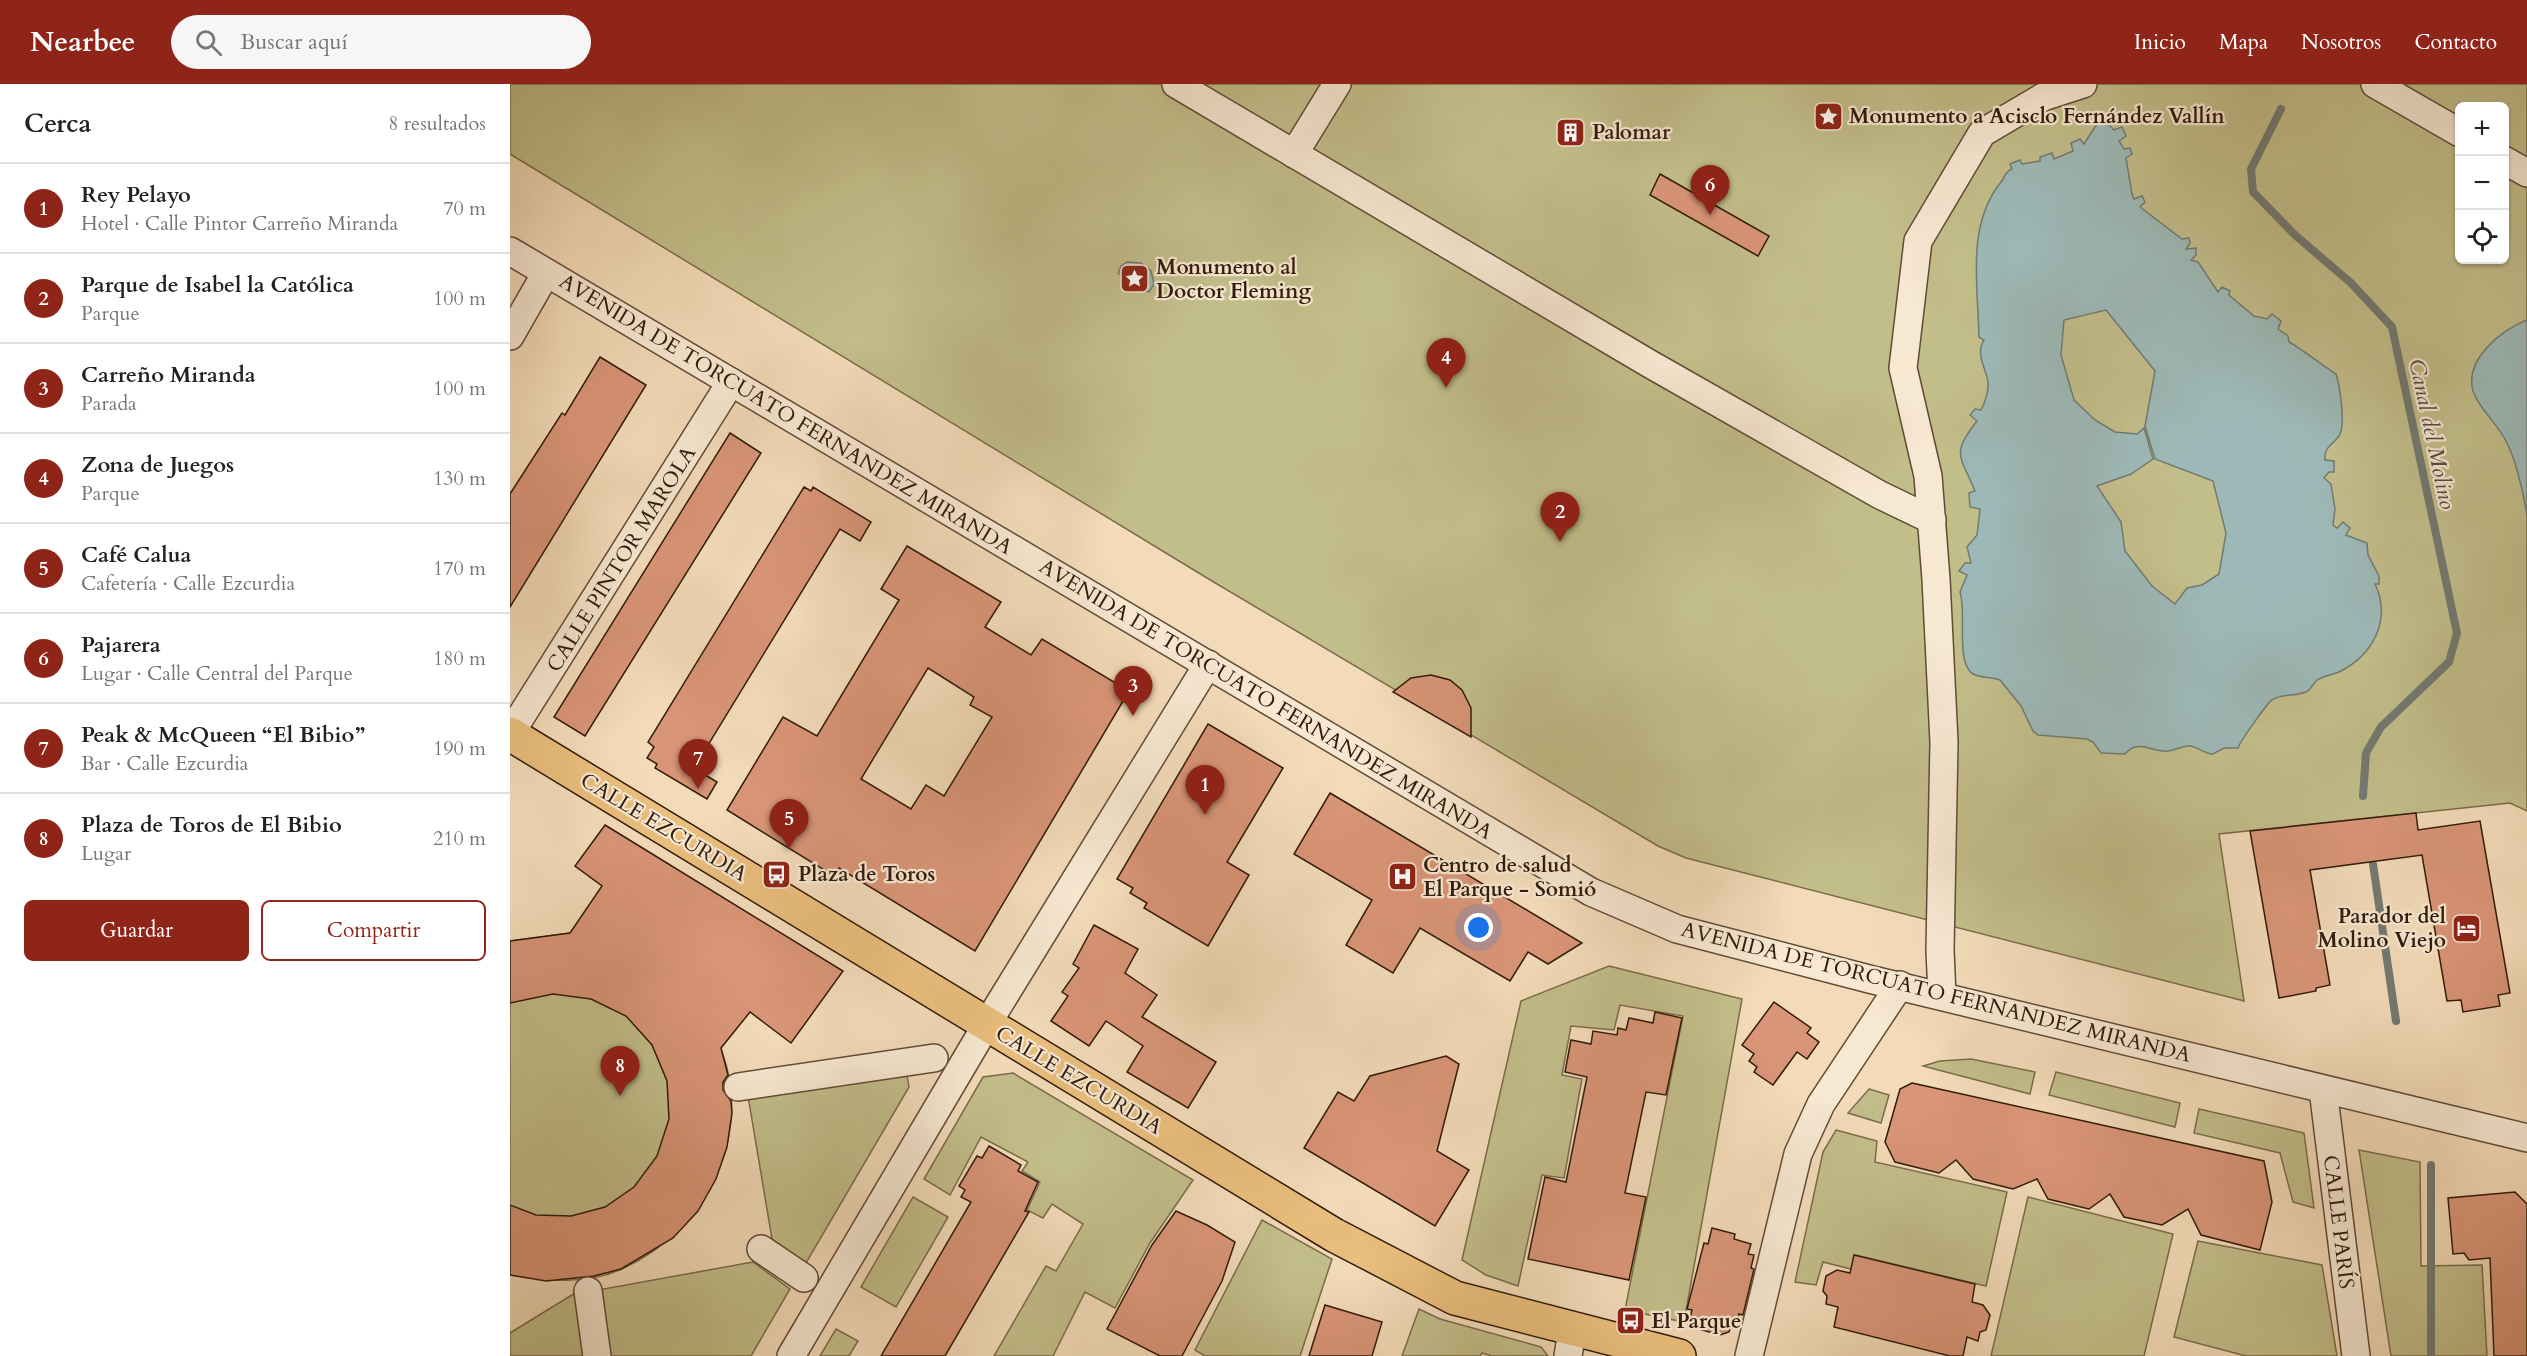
<!DOCTYPE html>
<html lang="es">
<head>
<meta charset="utf-8">
<style>
  body { margin:0; font-family:Cardo,serif; background:#f6f6f6; color:#222 }
  .controls { position:absolute; right:18px; top:18px; display:grid; overflow:hidden; border-radius:9px; box-shadow:0 2px 4px #0004 }
  .controls button { width:54px; height:54px; display:grid; place-items:center; padding:0; border:0; border-bottom:2px solid #e0e0e0; background:#fff; color:#222; font:30px sans-serif }
  .you { position:absolute; left:969px; top:844px; width:21px; height:21px; margin:-15px; border:4px solid #fff; border-radius:50%; background:#1a73e8; box-shadow:0 0 0 9px #1a73e833 }
  .badge { display:grid; place-items:center; width:39px; height:39px; border-radius:50%; background:#8f2418; color:#fff; font-size:20px; font-weight:700 }
  .pin { position:absolute; translate:-50% -50px; filter:drop-shadow(0 2px 3px #0008) }
  .pin::after { content:''; position:absolute; top:32px; width:21px; height:18px; background:inherit; clip-path:polygon(0 0,100% 0,50% 100%) }
  .list { margin:0; padding:0; list-style:none }
  h2 { display:flex; justify-content:space-between; align-items:center; height:78px; margin:0; padding:0 24px; font-size:26px }
  h2 small { font-size:20px; font-weight:400; color:#767676 }
  .list li { display:grid; grid-template-columns:39px 1fr auto; gap:18px; align-items:center; box-sizing:border-box; height:90px; padding:0 24px; border-top:2px solid #e0e0e0 }
  .list b { display:block; font-size:22px; white-space:nowrap }
  .list p { margin:0; font-size:20px; white-space:nowrap; color:#767676 }
  .list em { font-size:20px; font-style:normal; color:#767676 }
  .actions { display:flex; gap:12px; padding:18px 24px }
  .actions a { flex:1; padding:14px 0; border:2px solid #8f2418; border-radius:9px; text-align:center; font-size:21px; color:#8f2418 }
  .actions .main { background:#8f2418; color:#fff }
  .icon { flex:none; width:33px; height:33px; fill:none; stroke:currentColor; stroke-width:2; stroke-linecap:round; stroke-linejoin:round }
  .map { position:relative; flex:none; width:2017px; height:1272px; overflow:hidden }
  header { display:flex; align-items:center; gap:36px; box-sizing:border-box; height:84px; padding:0 30px; background:#8f2418; color:#fff }
  header strong { font-size:28px }
  nav { display:flex; gap:33px; margin-inline-start:auto; font-size:21px }
  .search { width:420px; height:54px; background:#f6f6f6; display:flex; align-items:center; gap:15px; box-sizing:border-box; padding:0 21px; border-radius:33px; color:#767676; font-size:22px }
  main { display:flex }
  aside { flex:1; background:#fff }
  .map>svg:first-child { display:block }
  .green { fill:#c2be8a; stroke:#7a6c4a; stroke-width:1.5; fill-rule:evenodd }
  .water { fill:#9db9b7; stroke:#727a72; stroke-width:1.5; fill-rule:evenodd }
  .lines { fill:none; stroke-linecap:round; stroke-linejoin:round }
  .stream { stroke:#727a72; stroke-width:8 }
  .building { fill:#d99577; stroke:#311b0b; stroke-width:1.5; fill-rule:evenodd }
  .street-casing { stroke:#624b36; stroke-width:30 }
  .primary-casing { stroke:#311b0b; stroke-width:36 }
  .street { stroke:#f7e8d2; stroke-width:27 }
  .primary { stroke:#eabe7c; stroke-width:33 }
  .labels { text-anchor:middle; stroke-width:4.5; stroke-linejoin:round; paint-order:stroke }
  .poi-label { font-size:21px; font-weight:bold; fill:#311b0b; stroke:#f7e8d2; text-anchor:start }
  .street-label { font-size:21px; fill:#311b0b; stroke:#f7e8d2 }
  .water-label { font-size:22px; font-style:italic; fill:#514a3f; stroke:#f7e8d2 }
</style>
</head>
<body>
<header>
<strong>Nearbee</strong>
<div class="search"><svg class="icon" aria-label="search" viewBox="0 0 24 24"><circle cx="10" cy="10" r="6"/><path d="M15 15l6 6"/></svg>Buscar aquí</div>
<nav><a>Inicio</a><a>Mapa</a><a>Nosotros</a><a>Contacto</a></nav>
</header>
<main>
<aside>
<h2>Cerca<small>8 resultados</small></h2>
<ul class="list">
<li><span class="badge">1</span><div><b>Rey Pelayo</b><p>Hotel · Calle Pintor Carreño Miranda</p></div><em>70 m</em></li>
<li><span class="badge">2</span><div><b>Parque de Isabel la Católica</b><p>Parque</p></div><em>100 m</em></li>
<li><span class="badge">3</span><div><b>Carreño Miranda</b><p>Parada</p></div><em>100 m</em></li>
<li><span class="badge">4</span><div><b>Zona de Juegos</b><p>Parque</p></div><em>130 m</em></li>
<li><span class="badge">5</span><div><b>Café Calua</b><p>Cafetería · Calle Ezcurdia</p></div><em>170 m</em></li>
<li><span class="badge">6</span><div><b>Pajarera</b><p>Lugar · Calle Central del Parque</p></div><em>180 m</em></li>
<li><span class="badge">7</span><div><b>Peak &amp; McQueen “El Bibio”</b><p>Bar · Calle Ezcurdia</p></div><em>190 m</em></li>
<li><span class="badge">8</span><div><b>Plaza de Toros de El Bibio</b><p>Lugar</p></div><em>210 m</em></li>
</ul>
<div class="actions"><a class="main">Guardar</a><a>Compartir</a></div>
</aside>
<div class="map">
<svg width="2017" height="1272" viewBox="0 0 2017 1272">
  <rect width="100%" height="100%" fill="#f3dbb9"/>
  <filter id="stains"><feTurbulence type="fractalNoise" baseFrequency=".00333" numOctaves="4"/><feColorMatrix values="0 0 0 0 .2 0 0 0 0 .09 0 0 0 0 .02 0 0 0 .5 -.17"/></filter>
  <radialGradient id="worn" r=".72"><stop offset=".6" stop-color="#630" stop-opacity="0"/><stop offset="1" stop-color="#630" stop-opacity=".3"/></radialGradient>
  <g class="green">
    <path d="M 0,0 L 2017,0 L 2017,727 L 2000,719 L 1709,750 L 1734,917 L 1176,774 L 1148,762 L 697,494 L 0,70 ZM 1950,22 L 1994,22 L 1994,176 L 1950,176 Z"/>
    <path d="M 60,849 C 75,852 94,854 108,860 C 122,866 136,881 148,890 C 160,899 178,908 188,920 C 194,927 198,939 203,948 C 251,1038 201,1145 112,1185 C 76,1201 37,1197 0,1191 L 0,857 Z"/>
    <path d="M 1099,882 L 1232,915 L 1174,1238 L 1115,1226 L 1173,932 L 1110,921 L 1104,946 L 1061,942 L 1052,991 L 1072,995 L 1054,1094 L 1032,1091 L 1008,1202 L 976,1191 L 952,1176 L 1011,917 Z"/>
    <path d="M 1461,975 L 1525,988 L 1520,1010 L 1413,982 L 1430,977 Z"/>
    <path d="M 396,985 L 399,1003 L 296,1179 L 262,1155 L 238,1012 Z"/>
    <path d="M 1546,988 L 1670,1019 L 1665,1043 L 1539,1011 Z"/>
    <path d="M 503,989 L 683,1096 L 640,1159 L 605,1224 L 575,1208 L 543,1272 L 484,1272 L 536,1182 L 546,1187 L 573,1140 L 542,1120 L 533,1134 L 517,1126 L 530,1098 L 512,1087 L 518,1078 L 471,1053 L 440,1111 L 414,1095 L 473,993 Z"/>
    <path d="M 1359,1005 L 1379,1011 L 1371,1039 L 1338,1029 Z"/>
    <path d="M 1689,1025 L 1794,1049 L 1804,1124 L 1783,1118 L 1770,1069 L 1684,1049 Z"/>
    <path d="M 1326,1046 L 1367,1057 L 1365,1078 L 1497,1108 L 1476,1202 L 1345,1171 L 1341,1185 L 1313,1178 L 1306,1201 L 1285,1198 L 1313,1068 Z"/>
    <path d="M 1849,1066 L 1910,1078 L 1911,1182 L 1972,1181 L 1977,1272 L 1881,1272 Z"/>
    <path d="M 403,1113 L 438,1133 L 386,1223 L 351,1203 Z"/>
    <path d="M 1518,1113 L 1663,1150 L 1634,1272 L 1481,1272 Z"/>
    <path d="M 752,1136 L 822,1175 L 790,1272 L 695,1272 L 685,1266 Z"/>
    <path d="M 1688,1157 L 1812,1181 L 1827,1272 L 1736,1272 L 1664,1253 Z"/>
    <path d="M 243,1178 L 280,1205 L 241,1272 L 98,1272 L 88,1206 Z"/>
    <path d="M 65,1209 L 74,1272 L 0,1272 L 0,1249 Z"/>
    <path d="M 909,1225 L 930,1235 L 1031,1263 L 1038,1272 L 982,1272 L 972,1269 L 970,1272 L 892,1272 Z"/>
    <path d="M 326,1245 L 348,1257 L 339,1272 L 310,1272 Z"/>
  </g>
  <g class="water">
    <path d="M 1597,39 L 1604,46 L 1612,43 L 1616,52 L 1609,57 L 1614,65 L 1620,64 L 1622,70 L 1616,74 L 1622,110 L 1624,115 L 1632,112 L 1635,118 L 1630,123 L 1672,155 L 1679,154 L 1680,159 L 1676,165 L 1686,164 L 1686,171 L 1681,176 L 1688,178 L 1708,208 L 1712,203 L 1720,207 L 1719,211 L 1744,232 L 1757,235 L 1762,230 L 1771,237 L 1768,245 L 1778,252 L 1779,258 C 1783,259 1818,285 1826,290 C 1830,303 1836,341 1829,352 C 1822,362 1814,362 1815,376 L 1824,377 L 1824,388 L 1819,388 L 1814,394 L 1821,400 L 1825,425 L 1823,441 L 1827,444 L 1833,438 L 1840,444 L 1836,451 L 1857,459 L 1858,471 L 1869,492 L 1869,500 L 1865,500 C 1882,536 1863,571 1829,588 C 1822,591 1813,592 1807,596 C 1804,599 1801,604 1798,607 C 1788,613 1772,609 1762,616 C 1758,618 1729,659 1728,664 L 1714,664 L 1703,670 C 1695,670 1689,664 1681,662 C 1673,661 1666,666 1658,667 C 1642,669 1629,654 1615,670 L 1591,669 L 1583,658 L 1577,655 L 1528,651 L 1523,647 L 1511,622 L 1490,596 C 1482,593 1470,594 1463,590 C 1445,579 1457,528 1450,508 L 1457,491 L 1449,487 L 1455,479 L 1461,479 L 1457,463 L 1467,451 L 1470,425 L 1460,423 L 1459,409 L 1465,407 C 1451,372 1440,371 1467,337 L 1460,331 L 1465,325 L 1471,326 C 1475,319 1479,306 1478,298 C 1476,284 1465,270 1474,256 L 1469,253 C 1468,202 1456,141 1491,98 C 1496,92 1494,88 1502,85 L 1500,80 L 1510,76 L 1512,80 L 1530,77 L 1530,73 L 1542,69 L 1544,75 L 1563,67 L 1561,59 L 1570,55 L 1574,60 L 1587,40 ZM 1596,226 L 1645,287 L 1635,342 L 1645,375 L 1703,397 L 1716,449 L 1709,490 L 1692,501 L 1677,504 L 1665,520 L 1642,502 L 1615,467 L 1611,438 L 1587,402 L 1621,390 L 1643,375 L 1634,344 L 1627,350 L 1605,348 L 1585,336 L 1564,316 L 1551,271 L 1554,236 Z"/>
    <path d="M 617,178 L 631,179 L 641,187 L 644,200 L 639,208 L 608,189 L 611,182 Z"/>
    <path d="M 2017,236 L 2017,431 C 2013,408 2007,378 1996,357 C 1987,339 1969,325 1963,307 C 1954,275 1992,246 2017,236 Z"/>
  </g>
  <g class="lines">
    <g class="stream">
      <path d="M 1771,25 L 1741,85 L 1743,108 L 1785,151 L 1841,199 L 1882,243 L 1947,549 L 1939,578 L 1871,643 L 1856,669 L 1853,712"/>
      <path d="M 1863,780 L 1886,937"/>
      <path d="M 1921,1081 L 1921,1272"/>
    </g>
  </g>
  <g class="building">
    <path d="M 1150,90 L 1259,152 L 1248,172 L 1140,111 Z"/>
    <path d="M 90,273 L 136,301 L 0,523 L 0,410 L 52,329 L 55,331 Z"/>
    <path d="M 220,349 L 251,369 L 75,652 L 44,633 Z"/>
    <path d="M 294,403 L 301,407 L 303,403 L 361,438 L 350,457 L 330,445 L 184,684 L 207,698 L 197,715 L 145,684 L 147,680 L 137,674 L 144,663 L 138,658 Z"/>
    <path d="M 397,462 L 491,518 L 475,543 L 521,571 L 532,555 L 619,607 L 465,867 L 329,784 L 324,792 L 217,726 L 273,633 L 307,652 L 389,516 L 371,505 ZM 418,584 L 464,613 L 460,621 L 482,633 L 434,712 L 416,701 L 401,725 L 351,695 Z"/>
    <path d="M 921,591 L 940,596 L 952,606 L 961,624 L 961,653 L 883,608 L 901,594 Z"/>
    <path d="M 698,640 L 773,684 L 717,778 L 739,791 L 698,862 L 634,824 L 637,819 L 620,809 L 623,804 L 607,795 Z"/>
    <path d="M 820,709 L 1072,859 L 1038,880 L 1018,868 L 1000,897 L 910,844 L 883,889 L 836,861 L 862,816 L 784,770 Z"/>
    <path d="M 1906,729 L 1908,746 L 1970,737 L 2000,909 L 1988,911 L 1990,922 L 1953,928 L 1951,916 L 1937,917 L 1912,771 L 1800,786 L 1820,901 L 1806,904 L 1806,907 L 1769,914 L 1740,747 Z"/>
    <path d="M 95,741 L 333,887 L 281,959 L 240,928 L 211,964 L 218,991 L 213,998 L 213,1006 L 221,1017 L 222,1029 L 217,1063 L 206,1095 L 188,1127 L 163,1154 L 111,1185 L 84,1192 L 36,1197 L 0,1191 L 0,1121 L 26,1131 L 61,1132 L 95,1123 L 124,1103 L 147,1072 L 159,1035 L 157,997 L 142,961 L 116,932 L 81,915 L 43,910 L 0,919 L 0,857 L 60,849 L 92,802 L 65,782 Z"/>
    <path d="M 584,841 L 628,865 L 615,889 L 647,911 L 632,933 L 706,978 L 678,1024 L 617,988 L 633,962 L 596,937 L 579,962 L 541,937 L 558,912 L 552,908 L 569,884 L 563,880 Z"/>
    <path d="M 1264,918 L 1301,944 L 1297,949 L 1309,958 L 1297,975 L 1287,968 L 1263,1001 L 1244,988 L 1247,983 L 1239,977 L 1244,970 L 1232,961 Z"/>
    <path d="M 1145,928 L 1172,934 L 1156,1011 L 1136,1008 L 1115,1109 L 1136,1113 L 1119,1196 L 1018,1175 L 1035,1093 L 1056,1098 L 1077,993 L 1055,988 L 1061,956 L 1081,960 L 1083,947 L 1107,951 L 1108,944 L 1116,946 L 1119,934 L 1143,939 Z"/>
    <path d="M 936,972 L 949,980 L 927,1067 L 959,1086 L 925,1142 L 794,1064 L 828,1008 L 844,1017 L 860,992 Z"/>
    <path d="M 1402,999 L 1754,1077 L 1762,1118 L 1750,1166 L 1691,1151 L 1678,1125 L 1652,1141 L 1614,1133 L 1600,1110 L 1579,1125 L 1538,1115 L 1527,1095 L 1503,1105 L 1463,1095 L 1446,1076 L 1429,1089 L 1385,1078 L 1375,1058 L 1390,1005 Z"/>
    <path d="M 479,1062 L 511,1081 L 508,1087 L 528,1098 L 515,1127 L 519,1128 L 435,1272 L 371,1272 L 461,1118 L 451,1113 L 455,1106 L 449,1102 L 467,1072 L 472,1074 Z"/>
    <path d="M 2005,1108 L 2017,1120 L 2017,1272 L 1984,1272 L 1980,1174 L 1959,1176 L 1954,1169 L 1943,1170 L 1938,1114 Z"/>
    <path d="M 666,1127 L 697,1141 L 725,1158 L 712,1197 L 672,1272 L 650,1272 L 597,1245 L 642,1161 Z"/>
    <path d="M 1202,1144 L 1225,1150 L 1224,1155 L 1241,1160 L 1238,1170 L 1244,1171 L 1241,1184 L 1244,1185 L 1233,1231 L 1229,1230 L 1227,1238 L 1222,1237 L 1219,1248 L 1210,1251 L 1178,1242 L 1182,1226 L 1177,1225 L 1194,1159 L 1198,1160 Z"/>
    <path d="M 1344,1171 L 1465,1200 L 1462,1218 L 1473,1221 L 1480,1231 L 1476,1246 L 1470,1248 L 1468,1257 L 1457,1253 L 1453,1272 L 1440,1272 L 1324,1243 L 1328,1223 L 1316,1220 L 1317,1212 L 1313,1207 L 1316,1192 L 1327,1186 L 1340,1189 Z"/>
    <path d="M 815,1221 L 872,1238 L 862,1272 L 799,1272 Z"/>
  </g>
  <g class="lines">
    <defs>
      <g id="street">
        <path d="M 666,0 L 1140,280 L 1370,411 L 1422,436"/>
        <path d="M 1865,0 L 1950,49"/>
        <path d="M 784,70 L 827,0"/>
        <path d="M 1994,76 L 2017,89"/>
        <path d="M 0,167 L 1081,808 L 1167,845 L 1359,895 L 2017,1054"/>
        <path d="M 0,252 L 36,189"/>
        <path d="M 0,650 L 221,298"/>
        <path d="M 1432,912 L 1430,866 L 1434,658 L 1426,495 L 1418,392 L 1393,284 L 1408,157 L 1472,49 L 1533,13 L 1573,0"/>
        <path d="M 228,1003 L 424,974"/>
        <path d="M 1813,1005 L 1846,1272"/>
        <path d="M 251,1165 L 294,1194"/>
        <path d="M 78,1207 L 87,1272"/>
        <path d="M 281,1272 L 477,940 L 698,580"/>
        <path d="M 1058,1272 L 1062,1247"/>
        <path d="M 1239,1272 L 1288,1070 L 1311,1020 L 1390,901"/>
      </g>
      <path id="primary" d="M 0,650 L 824,1151 L 945,1214 L 1169,1272"/>
    </defs>
    <use href="#street" class="street-casing"/>
    <use href="#primary" class="primary-casing"/>
    <use href="#street" class="street"/>
    <use href="#primary" class="primary"/>
  </g>
  <defs>
    <symbol id="sight-square" viewBox="-11 -11 22 22"><rect x="-9" y="-9" width="18" height="18" rx="4" fill="#8f2418" stroke="#f7e8d2"/><path d="M0-6L1.8-2.2L6-1.7L2.9 1.2L3.7 5.4L0 3.3L-3.7 5.4L-2.9 1.2L-6-1.7L-1.8-2.2Z" fill="#fff"/></symbol>
    <symbol id="building-square" viewBox="-11 -11 22 22"><rect x="-9" y="-9" width="18" height="18" rx="4" fill="#8f2418" stroke="#f7e8d2"/><path d="M-4-6H4V6H1V3H-1V6H-4ZM-2.5-4.3h1.7v1.8h-1.7ZM.8-4.3h1.7v1.8H.8ZM-2.5-1h1.7V.8h-1.7ZM.8-1h1.7V.8H.8Z" fill="#fff"/></symbol>
    <symbol id="bus-square" viewBox="-11 -11 22 22"><rect x="-9" y="-9" width="18" height="18" rx="4" fill="#8f2418" stroke="#f7e8d2"/><path d="M-5-6H5V4H4V6H2V4H-2V6H-4V4H-5ZM-3.5-4V0h7V-4ZM-3.5 1.2v1.5H-2V1.2ZM2 1.2v1.5H3.5V1.2Z" fill="#fff"/></symbol>
    <symbol id="hospital-square" viewBox="-11 -11 22 22"><rect x="-9" y="-9" width="18" height="18" rx="4" fill="#8f2418" stroke="#f7e8d2"/><path d="M-5-5h3v3.5h4V-5h3V5h-3V1.5h-4V5h-3Z" fill="#fff"/></symbol>
    <symbol id="hotel-square" viewBox="-11 -11 22 22"><rect x="-9" y="-9" width="18" height="18" rx="4" fill="#8f2418" stroke="#f7e8d2"/><path d="M-6-4.5h1.5V1H6V5H4.5V3h-9V5H-6ZM-4 0a1.8 1.8 0 1 1 3.6 0ZM.5 0V-2.5h3Q6-2.5 6 0Z" fill="#fff"/></symbol>
  </defs>
  <g fill-rule="evenodd">
    <use href="#sight-square" x="1302" y="16" width="33" height="33"/>
    <use href="#building-square" x="1044" y="32" width="33" height="33"/>
    <use href="#sight-square" x="608" y="178" width="33" height="33"/>
    <use href="#bus-square" x="250" y="774" width="33" height="33"/>
    <use href="#hospital-square" x="876" y="776" width="33" height="33"/>
    <use href="#hotel-square" x="1940" y="828" width="33" height="33"/>
    <use href="#bus-square" x="1104" y="1220" width="33" height="33"/>
  </g>
  <g class="labels">
    <g class="poi-label">
      <text x="1339" y="39">Monumento a Acisclo Fernández Vallín</text>
      <text x="1082" y="55">Palomar</text>
      <text x="646" y="190">Monumento al<tspan x="646" dy="24">Doctor Fleming</tspan></text>
      <text x="913" y="788">Centro de salud<tspan x="913" dy="24">El Parque - Somió</tspan></text>
      <text x="288" y="797">Plaza de Toros</text>
      <text x="1936" y="839" text-anchor="end">Parador del<tspan x="1936" dy="24">Molino Viejo</tspan></text>
      <text x="1141" y="1244">El Parque</text>
    </g>
    <g class="street-label">
      <text transform="translate(276 330) rotate(31)" y="7">AVENIDA DE TORCUATO FERNANDEZ MIRANDA</text>
      <text transform="translate(111 475) rotate(-58)" y="7">CALLE PINTOR MAROLA</text>
      <text transform="translate(756 615) rotate(31)" y="7">AVENIDA DE TORCUATO FERNANDEZ MIRANDA</text>
      <text transform="translate(154 743) rotate(31)" y="7">CALLE EZCURDIA</text>
      <text transform="translate(1426 908) rotate(14)" y="7">AVENIDA DE TORCUATO FERNANDEZ MIRANDA</text>
      <text transform="translate(569 996) rotate(31)" y="7">CALLE EZCURDIA</text>
      <text transform="translate(1829 1138) rotate(83)" y="7">CALLE PARÍS</text>
    </g>
    <g class="water-label">
      <text transform="translate(1923 350) rotate(78)" y="8">Canal del Molino</text>
    </g>
  </g>
  <rect width="100%" height="100%" filter="url(#stains)"/>
  <rect width="100%" height="100%" fill="url(#worn)"/>
</svg>
<div class="controls">
<button>+</button>
<button>−</button>
<button><svg class="icon" aria-label="locate" viewBox="0 0 24 24"><circle cx="12" cy="12" r="6"/><path d="M12 2v4M12 18v4M2 12h4M18 12h4"/></svg></button>
</div>
<div class="you"></div>
<div class="pin badge" style="left:695px;top:731px">1</div>
<div class="pin badge" style="left:1050px;top:458px">2</div>
<div class="pin badge" style="left:623px;top:632px">3</div>
<div class="pin badge" style="left:936px;top:304px">4</div>
<div class="pin badge" style="left:279px;top:765px">5</div>
<div class="pin badge" style="left:1200px;top:131px">6</div>
<div class="pin badge" style="left:188px;top:705px">7</div>
<div class="pin badge" style="left:110px;top:1012px">8</div>
</div>
</main>
</body>
</html>
